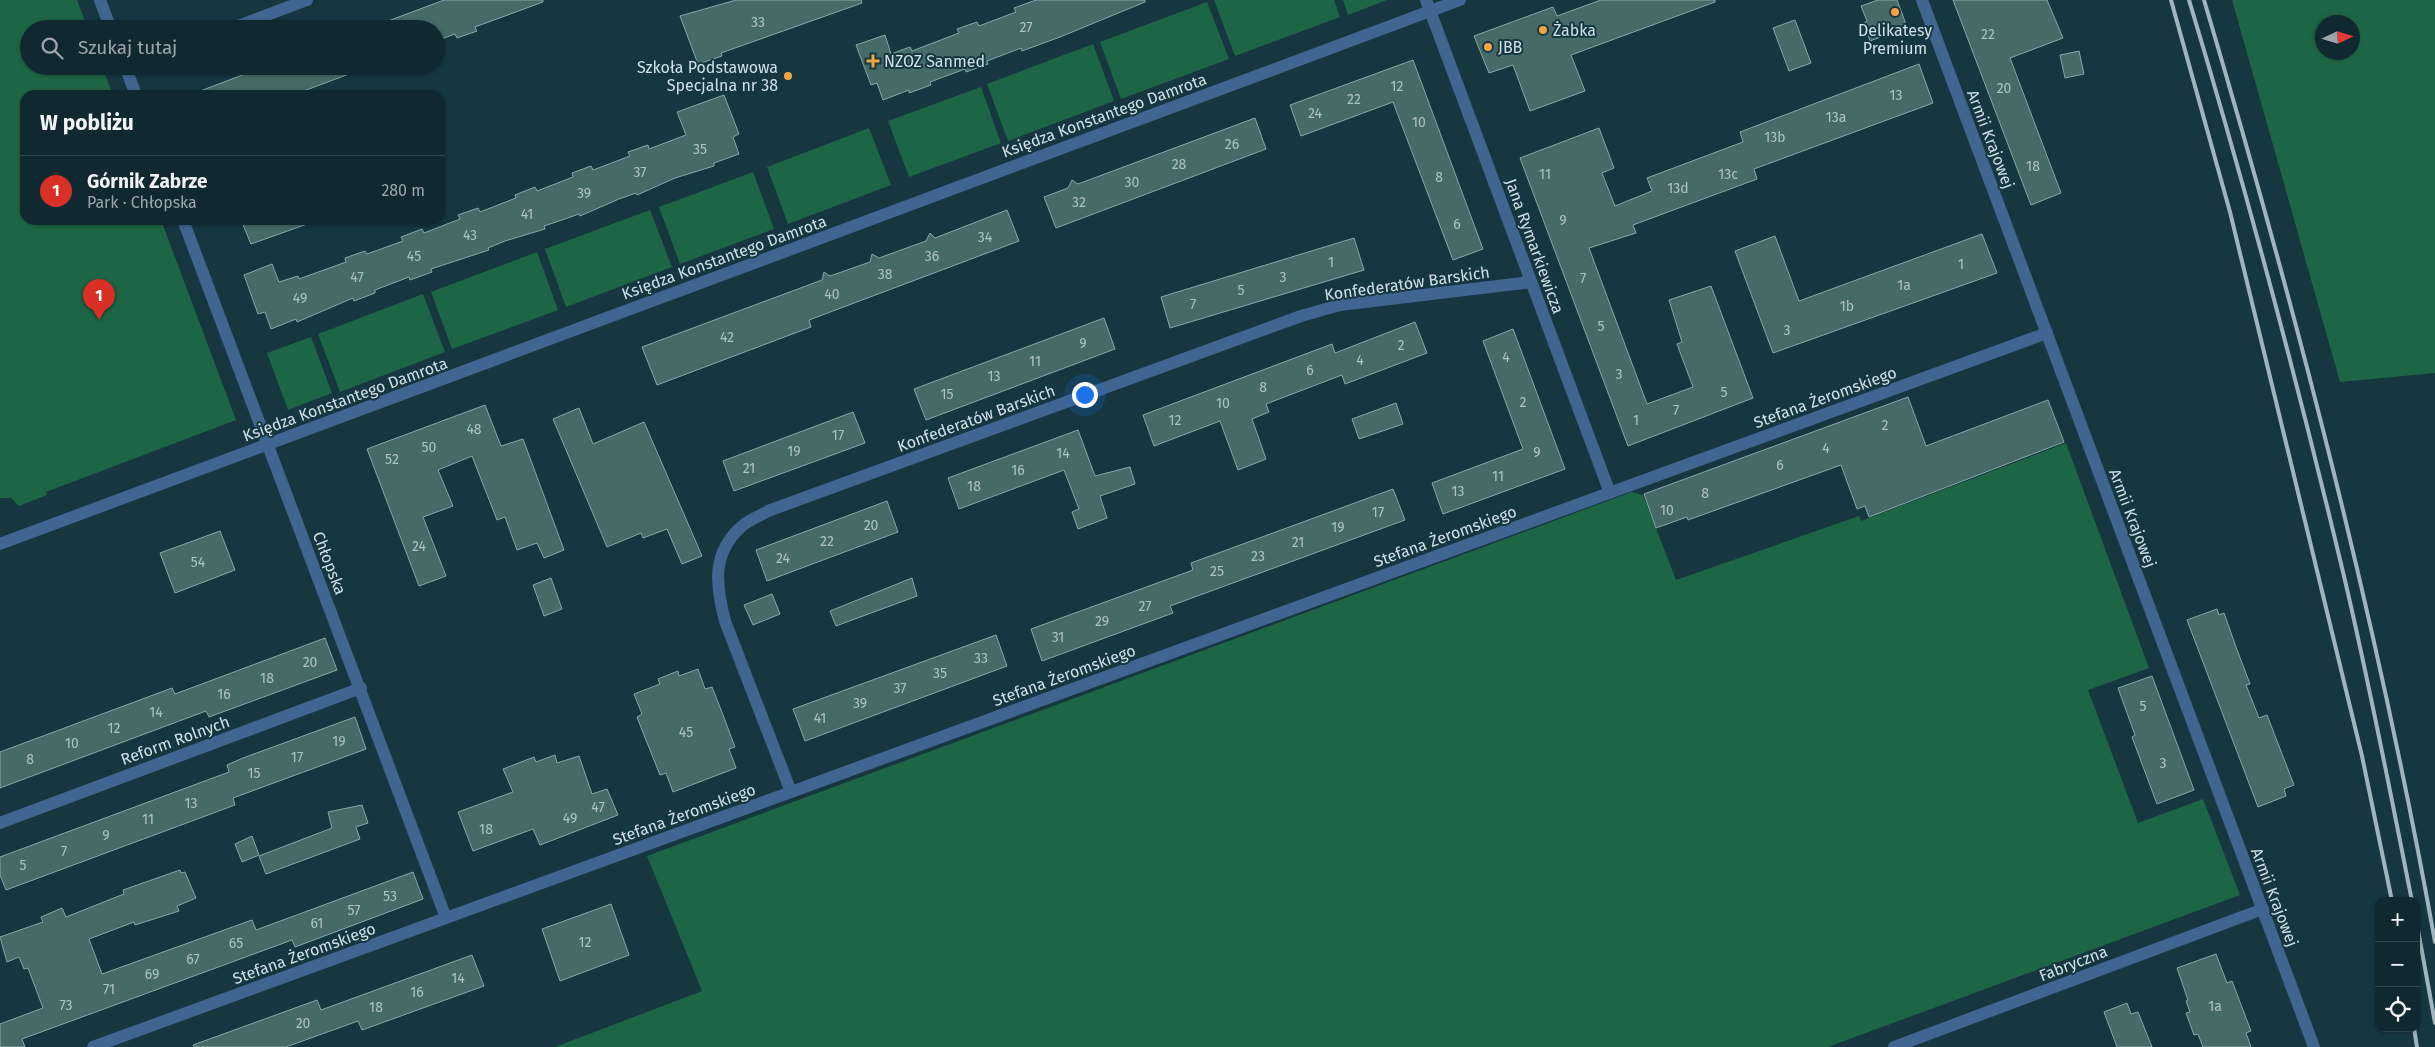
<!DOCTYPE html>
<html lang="pl">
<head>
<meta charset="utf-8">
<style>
  body { margin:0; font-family:"Fira Sans",sans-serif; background:#193038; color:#f1f3f6 }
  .controls { position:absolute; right:15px; bottom:15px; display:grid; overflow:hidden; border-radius:10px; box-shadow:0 1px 4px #0004 }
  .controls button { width:45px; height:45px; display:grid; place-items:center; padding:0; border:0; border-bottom:1px solid #30444c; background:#102830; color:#f1f3f6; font:25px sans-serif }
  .compass { position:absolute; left:2315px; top:15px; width:45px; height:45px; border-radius:50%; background:#102830; box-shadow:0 1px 4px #0004; rotate:86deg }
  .you { position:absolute; left:1084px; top:394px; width:18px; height:18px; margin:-12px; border:4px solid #fff; border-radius:50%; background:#1a73e8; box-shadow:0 0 0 8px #1a73e833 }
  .badge { display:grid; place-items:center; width:32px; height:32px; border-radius:50%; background:#d93025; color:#fff; font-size:16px; font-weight:700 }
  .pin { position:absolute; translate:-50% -41px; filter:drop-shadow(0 1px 2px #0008) }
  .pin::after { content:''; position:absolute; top:26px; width:18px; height:15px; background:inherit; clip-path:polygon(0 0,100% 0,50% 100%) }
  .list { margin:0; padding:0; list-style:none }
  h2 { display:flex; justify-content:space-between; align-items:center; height:65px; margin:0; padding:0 20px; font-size:21px }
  h2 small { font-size:16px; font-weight:400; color:#9ca6ab }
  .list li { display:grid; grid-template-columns:32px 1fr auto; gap:15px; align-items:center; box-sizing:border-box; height:70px; padding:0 20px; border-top:1px solid #30444c }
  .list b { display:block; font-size:19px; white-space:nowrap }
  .list p { margin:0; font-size:16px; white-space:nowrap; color:#9ca6ab }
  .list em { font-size:16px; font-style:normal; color:#9ca6ab }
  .icon { flex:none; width:28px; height:28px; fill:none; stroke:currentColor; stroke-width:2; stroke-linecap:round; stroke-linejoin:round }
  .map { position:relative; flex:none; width:2435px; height:1047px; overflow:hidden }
  .search { position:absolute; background:#102830; box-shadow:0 1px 4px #0004; left:20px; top:20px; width:425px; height:55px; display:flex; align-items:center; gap:12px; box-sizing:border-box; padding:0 18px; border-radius:28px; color:#9ca6ab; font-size:19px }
  .panel { position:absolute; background:#102830; box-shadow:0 1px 4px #0004; left:20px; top:90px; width:425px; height:135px; border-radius:15px }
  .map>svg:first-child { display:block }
  .green { fill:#1d6645; fill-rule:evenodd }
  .building { fill:#466a67; stroke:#84aaa8 }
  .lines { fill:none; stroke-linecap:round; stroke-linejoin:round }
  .street { stroke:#3f6590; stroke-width:12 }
  .rail { stroke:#9fb4bb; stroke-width:4 }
  .poi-dot { fill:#f4a443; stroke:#163640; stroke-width:2 }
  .labels { text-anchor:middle; stroke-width:4; stroke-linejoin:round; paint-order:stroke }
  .number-label { font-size:14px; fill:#adc2c7 }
  .poi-label { font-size:16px; fill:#cfe0e7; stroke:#163640; text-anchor:start }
  .street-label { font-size:16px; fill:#cfe0e7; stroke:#163640 }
</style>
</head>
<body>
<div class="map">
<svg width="2435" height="1047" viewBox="0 0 2435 1047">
  <rect width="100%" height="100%" fill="#163640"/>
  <g class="green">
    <path d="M 0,0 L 77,0 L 88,29 L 29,29 L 29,66 L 102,66 L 113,95 L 25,95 L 25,220 L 161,220 L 236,420 L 46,492 L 47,495 L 19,506 L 11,498 L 0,498 Z"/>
    <path d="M 1214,0 L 1334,0 L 1340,17 L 1235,56 Z"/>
    <path d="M 1343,0 L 1387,0 L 1348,15 Z"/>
    <path d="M 2232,0 L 2435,0 L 2435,373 L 2340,382 ZM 2322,22 L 2352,22 L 2352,52 L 2322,52 Z"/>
    <path d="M 1207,2 L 1229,59 L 1121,99 L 1100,42 Z"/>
    <path d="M 1093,44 L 1114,101 L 1008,141 L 987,84 Z"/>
    <path d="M 981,87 L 1001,143 L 909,177 L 888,121 Z"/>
    <path d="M 869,128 L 891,185 L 788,224 L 767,167 Z"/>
    <path d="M 753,172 L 774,229 L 680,264 L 659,207 Z"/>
    <path d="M 650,210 L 672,267 L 566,307 L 545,249 Z"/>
    <path d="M 537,252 L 558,310 L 452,349 L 431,292 Z"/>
    <path d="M 423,294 L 445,352 L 340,392 L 318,334 Z"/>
    <path d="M 311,337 L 332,393 L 288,410 L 267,353 Z"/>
    <path d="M 2066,443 L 2149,668 L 2088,690 L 2138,823 L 2203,799 L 2240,895 L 1828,1047 L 555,1047 L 702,991 L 647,856 L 1632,492 L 1643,495 L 1676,580 L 1859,516 L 1861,521 Z"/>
  </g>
  <g class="building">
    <path d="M 444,0 L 543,0 L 543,2 L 475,27 L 477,31 L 457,38 L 455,34 L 436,41 L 436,29 L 373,29 L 372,27 Z"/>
    <path d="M 736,0 L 861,0 L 862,3 L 721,53 L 722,56 L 698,64 L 680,16 Z"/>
    <path d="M 1036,0 L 1145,0 L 1145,2 L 1060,37 L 1022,51 L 1021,48 L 987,61 L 988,64 L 966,72 L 965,69 L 930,82 L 931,85 L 909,93 L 909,90 L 883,100 L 877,83 L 871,85 L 856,45 L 885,35 L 891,54 L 910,47 L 912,51 L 959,33 L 957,29 L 977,22 L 979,26 L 1016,12 L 1014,8 Z"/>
    <path d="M 1601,0 L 1715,0 L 1715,2 L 1571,55 L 1585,91 L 1530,111 L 1513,65 L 1489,73 L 1474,36 L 1553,7 L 1557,16 Z"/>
    <path d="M 1878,0 L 1897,0 L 1907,27 L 1870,41 L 1864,23 L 1867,21 L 1861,6 Z"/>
    <path d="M 1953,0 L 2047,0 L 2063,38 L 2010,58 L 2061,193 L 2031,205 Z"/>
    <path d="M 1795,20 L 1811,63 L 1789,71 L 1773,28 Z"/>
    <path d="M 2079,51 L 2084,74 L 2065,78 L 2060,55 Z"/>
    <path d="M 1413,60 L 1483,249 L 1453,260 L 1393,102 L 1301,136 L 1290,105 Z"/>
    <path d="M 1919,64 L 1933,103 L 1754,169 L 1757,179 L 1633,225 L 1636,233 L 1589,248 L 1647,404 L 1693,387 L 1677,344 L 1682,342 L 1669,300 L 1711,286 L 1753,398 L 1628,446 L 1520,158 L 1599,128 L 1614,168 L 1602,173 L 1615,206 L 1652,191 L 1647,178 L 1743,142 L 1740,132 Z"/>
    <path d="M 266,66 L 364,66 L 365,68 L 293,95 L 195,95 L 195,93 Z"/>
    <path d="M 724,95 L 739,134 L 733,137 L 739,154 L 714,163 L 714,166 L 675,178 L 637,195 L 636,193 L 619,199 L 580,216 L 579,214 L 562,220 L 544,226 L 545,229 L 505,241 L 488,248 L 489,250 L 431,269 L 432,272 L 410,280 L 409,277 L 375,290 L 375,293 L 354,301 L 353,298 L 297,322 L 296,319 L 271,329 L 265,312 L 258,314 L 244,275 L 272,264 L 279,282 L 298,276 L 299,279 L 346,262 L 345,258 L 365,251 L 367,254 L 403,241 L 401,237 L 422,229 L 424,233 L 460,219 L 458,215 L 478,208 L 480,212 L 516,198 L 515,195 L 535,187 L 537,191 L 573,177 L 572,173 L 591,166 L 593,170 L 630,156 L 628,152 L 648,145 L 649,149 L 686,135 L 677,112 Z"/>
    <path d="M 1255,118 L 1266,149 L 1056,228 L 1044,197 L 1068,188 L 1072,180 L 1078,184 Z"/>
    <path d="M 1007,210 L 1019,241 L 809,320 L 811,327 L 657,385 L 642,347 L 822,280 L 824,272 L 830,276 L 870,262 L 872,254 L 879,258 L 926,241 L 930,233 L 935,238 Z"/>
    <path d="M 241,220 L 309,220 L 310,223 L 251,244 Z"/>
    <path d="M 1982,234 L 1997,273 L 1773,353 L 1735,251 L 1775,236 L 1799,301 Z"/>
    <path d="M 1354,238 L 1364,270 L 1170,328 L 1161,297 Z"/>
    <path d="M 1104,318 L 1115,349 L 926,420 L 914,389 Z"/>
    <path d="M 1415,322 L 1427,353 L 1345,384 L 1342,375 L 1266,404 L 1269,412 L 1252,419 L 1266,459 L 1238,470 L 1220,421 L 1154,446 L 1143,415 L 1332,344 L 1335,353 Z"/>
    <path d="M 1513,329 L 1565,469 L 1443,514 L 1432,483 L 1523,449 L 1483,341 Z"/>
    <path d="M 1908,397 L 1926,446 L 2048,400 L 2064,442 L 1869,517 L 1865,506 L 1857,509 L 1841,465 L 1688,520 L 1687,517 L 1656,528 L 1644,494 Z"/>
    <path d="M 1396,403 L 1403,424 L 1359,439 L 1352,419 Z"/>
    <path d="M 485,405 L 501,446 L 523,439 L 564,550 L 544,558 L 537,543 L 517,550 L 505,517 L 497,520 L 472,456 L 438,470 L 453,506 L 423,517 L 446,576 L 419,586 L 367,449 Z"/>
    <path d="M 579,408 L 593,444 L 644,422 L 702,556 L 682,564 L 667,529 L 643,538 L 641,533 L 607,547 L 553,419 Z"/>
    <path d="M 853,412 L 865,443 L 734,491 L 723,461 Z"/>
    <path d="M 1078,430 L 1095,476 L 1130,467 L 1135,484 L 1100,496 L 1107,518 L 1078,529 L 1072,512 L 1079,509 L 1064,470 L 959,509 L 948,478 Z"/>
    <path d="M 1393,489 L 1405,520 L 1170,606 L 1173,613 L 1042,661 L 1031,629 L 1193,570 L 1191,563 Z"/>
    <path d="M 887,501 L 898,532 L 767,581 L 756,550 Z"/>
    <path d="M 220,531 L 235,570 L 175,593 L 160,553 Z"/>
    <path d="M 551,578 L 562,609 L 544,616 L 533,585 Z"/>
    <path d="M 912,578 L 917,596 L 836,626 L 830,611 Z"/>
    <path d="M 772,594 L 780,614 L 753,625 L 744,605 Z"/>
    <path d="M 2217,609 L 2219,615 L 2224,613 L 2236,647 L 2250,684 L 2246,685 L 2259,718 L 2267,715 L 2294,785 L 2284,789 L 2286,796 L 2258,807 L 2187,620 Z"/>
    <path d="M 996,635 L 1007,666 L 805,741 L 793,709 Z"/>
    <path d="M 325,638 L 337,670 L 209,717 L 206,711 L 0,788 L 0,752 L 172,688 L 175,694 Z"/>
    <path d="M 698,669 L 705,689 L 712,687 L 723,715 L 735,747 L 729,749 L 736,768 L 673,792 L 666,773 L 660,775 L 644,735 L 637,717 L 642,714 L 634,694 L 660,684 L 658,679 L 678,671 L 679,676 Z"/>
    <path d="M 2152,676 L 2194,790 L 2157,804 L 2132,737 L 2135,735 L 2118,688 Z"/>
    <path d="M 355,717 L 366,749 L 233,798 L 235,805 L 6,890 L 0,875 L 0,857 L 229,772 L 227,765 L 243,758 Z"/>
    <path d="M 555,755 L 557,763 L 579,756 L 592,794 L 607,789 L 618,815 L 540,845 L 533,829 L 473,851 L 458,812 L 513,792 L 503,769 L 534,757 L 536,762 Z"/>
    <path d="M 362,805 L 368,823 L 356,827 L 360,839 L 266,874 L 259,856 L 332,828 L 328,812 Z"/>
    <path d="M 252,836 L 259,855 L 242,862 L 235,844 Z"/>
    <path d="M 180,870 L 181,873 L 185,872 L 196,898 L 177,906 L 179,911 L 135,925 L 134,922 L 89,939 L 102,974 L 252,920 L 256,930 L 413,872 L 423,899 L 295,947 L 292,940 L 22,1039 L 25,1047 L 0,1047 L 0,1024 L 43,1008 L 28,968 L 24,969 L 19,957 L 7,962 L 0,937 L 43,922 L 41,917 L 62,908 L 66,917 L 124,894 L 123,890 Z"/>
    <path d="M 611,904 L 629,955 L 560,981 L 542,929 Z"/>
    <path d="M 2216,954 L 2227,983 L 2232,981 L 2251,1031 L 2246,1033 L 2251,1047 L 2203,1047 L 2198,1034 L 2194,1035 L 2186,1013 L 2190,1012 L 2186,1001 L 2188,1000 L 2177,968 Z"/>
    <path d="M 472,955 L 484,986 L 362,1030 L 358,1021 L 286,1047 L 194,1047 L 193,1045 L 317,1000 L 321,1010 Z"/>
    <path d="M 2127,1003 L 2131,1014 L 2138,1012 L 2152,1047 L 2117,1047 L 2104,1012 Z"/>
  </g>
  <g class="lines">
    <g class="street">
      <path d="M 100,0 L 111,29"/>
      <path d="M 1426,0 L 1610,493"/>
      <path d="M 1922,0 L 2314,1047"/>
      <path d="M 230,29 L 307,0"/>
      <path d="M 125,66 L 136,95"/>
      <path d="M 183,220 L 446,918"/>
      <path d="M 0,544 L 1460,0"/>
      <path d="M 791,792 L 725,621 C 716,586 711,554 741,527 C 748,520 760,516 768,511 L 1301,316 L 1340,305 L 1531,282"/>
      <path d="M 0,823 L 361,688"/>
      <path d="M 93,1047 L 2047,333"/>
      <path d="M 1894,1047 L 2263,909"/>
    </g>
    <g class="rail">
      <path d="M 2171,0 L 2230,212 L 2362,756 L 2392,901"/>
      <path d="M 2189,0 C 2246,189 2297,380 2343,572 C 2369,681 2390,791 2412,901"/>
      <path d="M 2204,0 C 2296,310 2378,624 2435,942"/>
      <path d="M 2416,919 L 2435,1023"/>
      <path d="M 2414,1028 L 2417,1047"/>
    </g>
  </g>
  <g class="poi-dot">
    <circle cx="1895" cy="12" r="5"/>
    <circle cx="1543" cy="30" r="5"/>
    <circle cx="1488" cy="47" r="5"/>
    <path d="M870.5 53.5h5v5h5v5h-5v5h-5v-5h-5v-5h5z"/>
    <circle cx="788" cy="76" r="5"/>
  </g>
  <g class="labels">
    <g class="number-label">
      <text x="758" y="27">33</text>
      <text x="1026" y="32">27</text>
      <text x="1988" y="39">22</text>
      <text x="1397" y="91">12</text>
      <text x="2004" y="93">20</text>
      <text x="1896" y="100">13</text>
      <text x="1354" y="104">22</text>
      <text x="1315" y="118">24</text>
      <text x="1836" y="122">13a</text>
      <text x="1419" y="127">10</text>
      <text x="1775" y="142">13b</text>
      <text x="1232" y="149">26</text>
      <text x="700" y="154">35</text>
      <text x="1179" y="169">28</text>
      <text x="2033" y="171">18</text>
      <text x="640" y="177">37</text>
      <text x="1545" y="179">11</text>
      <text x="1728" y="179">13c</text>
      <text x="1439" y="182">8</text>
      <text x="1132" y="187">30</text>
      <text x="1678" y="193">13d</text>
      <text x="584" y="198">39</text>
      <text x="1079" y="207">32</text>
      <text x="527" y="219">41</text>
      <text x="1563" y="225">9</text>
      <text x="1457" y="229">6</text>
      <text x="470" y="240">43</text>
      <text x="985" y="242">34</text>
      <text x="414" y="261">45</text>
      <text x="932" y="261">36</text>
      <text x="1331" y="267">1</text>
      <text x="1961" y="269">1</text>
      <text x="885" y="279">38</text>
      <text x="357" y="282">47</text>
      <text x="1283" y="282">3</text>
      <text x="1583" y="283">7</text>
      <text x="1904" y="290">1a</text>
      <text x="1241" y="295">5</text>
      <text x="832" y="299">40</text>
      <text x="300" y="303">49</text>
      <text x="1193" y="309">7</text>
      <text x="1847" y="311">1b</text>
      <text x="1601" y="331">5</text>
      <text x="1787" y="335">3</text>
      <text x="727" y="342">42</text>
      <text x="1083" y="348">9</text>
      <text x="1401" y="350">2</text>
      <text x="1506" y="362">4</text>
      <text x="1360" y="365">4</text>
      <text x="1035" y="366">11</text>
      <text x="1310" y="375">6</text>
      <text x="1619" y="379">3</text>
      <text x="994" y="381">13</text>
      <text x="1263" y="392">8</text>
      <text x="1724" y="397">5</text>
      <text x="947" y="399">15</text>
      <text x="1523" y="407">2</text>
      <text x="1223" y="408">10</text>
      <text x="1676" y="415">7</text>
      <text x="1175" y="425">12</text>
      <text x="1636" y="425">1</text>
      <text x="1885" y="430">2</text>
      <text x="474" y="434">48</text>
      <text x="838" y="440">17</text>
      <text x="429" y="452">50</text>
      <text x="1826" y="453">4</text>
      <text x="794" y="456">19</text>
      <text x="1537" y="457">9</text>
      <text x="1063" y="458">14</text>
      <text x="392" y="464">52</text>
      <text x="1780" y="470">6</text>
      <text x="749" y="473">21</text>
      <text x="1018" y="475">16</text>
      <text x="1498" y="481">11</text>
      <text x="974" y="491">18</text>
      <text x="1458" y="496">13</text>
      <text x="1705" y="498">8</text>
      <text x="1667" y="515">10</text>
      <text x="1378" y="517">17</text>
      <text x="871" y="530">20</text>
      <text x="1338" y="532">19</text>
      <text x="827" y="546">22</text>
      <text x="1298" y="547">21</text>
      <text x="419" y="551">24</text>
      <text x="1258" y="561">23</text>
      <text x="783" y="563">24</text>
      <text x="198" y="567">54</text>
      <text x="1217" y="576">25</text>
      <text x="1145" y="611">27</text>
      <text x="1102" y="626">29</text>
      <text x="1058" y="642">31</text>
      <text x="981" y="663">33</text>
      <text x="310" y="667">20</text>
      <text x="940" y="678">35</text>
      <text x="267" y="683">18</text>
      <text x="900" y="693">37</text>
      <text x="224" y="699">16</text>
      <text x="860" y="708">39</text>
      <text x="2143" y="711">5</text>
      <text x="156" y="717">14</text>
      <text x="820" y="723">41</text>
      <text x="114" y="733">12</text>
      <text x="686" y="737">45</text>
      <text x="339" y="746">19</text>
      <text x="72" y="748">10</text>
      <text x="297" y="762">17</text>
      <text x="30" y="764">8</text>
      <text x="2163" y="768">3</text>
      <text x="254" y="778">15</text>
      <text x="191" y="808">13</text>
      <text x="598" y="812">47</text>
      <text x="570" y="823">49</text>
      <text x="148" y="824">11</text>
      <text x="486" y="834">18</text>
      <text x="106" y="840">9</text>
      <text x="64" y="856">7</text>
      <text x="23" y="870">5</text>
      <text x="390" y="901">53</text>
      <text x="354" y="915">57</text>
      <text x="317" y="928">61</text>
      <text x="585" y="947">12</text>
      <text x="236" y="948">65</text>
      <text x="193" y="964">67</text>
      <text x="152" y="979">69</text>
      <text x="458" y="983">14</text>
      <text x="109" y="994">71</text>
      <text x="417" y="997">16</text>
      <text x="66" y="1010">73</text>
      <text x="2215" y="1011">1a</text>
      <text x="376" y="1012">18</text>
      <text x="303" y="1028">20</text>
    </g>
    <g class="poi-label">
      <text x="1553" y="36">Żabka</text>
      <text x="1895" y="36" text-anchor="middle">Delikatesy<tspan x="1895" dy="18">Premium</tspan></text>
      <text x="1498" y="53">JBB</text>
      <text x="884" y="67">NZOZ Sanmed</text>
      <text x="778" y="73" text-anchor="end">Szkoła Podstawowa<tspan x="778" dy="18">Specjalna nr 38</tspan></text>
    </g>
    <g class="street-label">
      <text transform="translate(1104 115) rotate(-20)" y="6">Księdza Konstantego Damrota</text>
      <text transform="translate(1991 139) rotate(69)" y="6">Armii Krajowej</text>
      <text transform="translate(1535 246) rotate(70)" y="6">Jana Rymarkiewicza</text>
      <text transform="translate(724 257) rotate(-20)" y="6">Księdza Konstantego Damrota</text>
      <text transform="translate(1407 283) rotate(-8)" y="6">Konfederatów Barskich</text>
      <text transform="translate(1825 397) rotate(-20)" y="6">Stefana Żeromskiego</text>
      <text transform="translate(345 399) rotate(-20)" y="6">Księdza Konstantego Damrota</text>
      <text transform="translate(976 418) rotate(-20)" y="6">Konfederatów Barskich</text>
      <text transform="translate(2133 518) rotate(69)" y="6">Armii Krajowej</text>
      <text transform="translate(1445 536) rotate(-20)" y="6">Stefana Żeromskiego</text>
      <text transform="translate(330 563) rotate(69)" y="6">Chłopska</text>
      <text transform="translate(1064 675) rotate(-20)" y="6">Stefana Żeromskiego</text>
      <text transform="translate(175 740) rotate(-20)" y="6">Reform Rolnych</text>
      <text transform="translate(684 814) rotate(-20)" y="6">Stefana Żeromskiego</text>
      <text transform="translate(2275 897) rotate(69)" y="6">Armii Krajowej</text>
      <text transform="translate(304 953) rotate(-20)" y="6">Stefana Żeromskiego</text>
      <text transform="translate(2073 963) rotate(-21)" y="6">Fabryczna</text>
    </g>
  </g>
</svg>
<div class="controls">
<button>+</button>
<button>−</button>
<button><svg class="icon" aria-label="locate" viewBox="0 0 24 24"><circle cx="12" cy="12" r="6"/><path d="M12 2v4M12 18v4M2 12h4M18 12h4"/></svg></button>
</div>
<svg class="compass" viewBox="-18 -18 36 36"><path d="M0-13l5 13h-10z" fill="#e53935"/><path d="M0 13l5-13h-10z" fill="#9ca6ab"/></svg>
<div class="you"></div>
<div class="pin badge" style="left:99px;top:320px">1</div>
<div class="search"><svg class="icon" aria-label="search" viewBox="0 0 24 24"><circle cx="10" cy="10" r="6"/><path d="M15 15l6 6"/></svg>Szukaj tutaj</div>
<section class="panel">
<h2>W pobliżu<small></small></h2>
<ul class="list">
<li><span class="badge">1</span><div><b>Górnik Zabrze</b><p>Park · Chłopska</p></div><em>280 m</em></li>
</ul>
</section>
</div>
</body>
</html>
